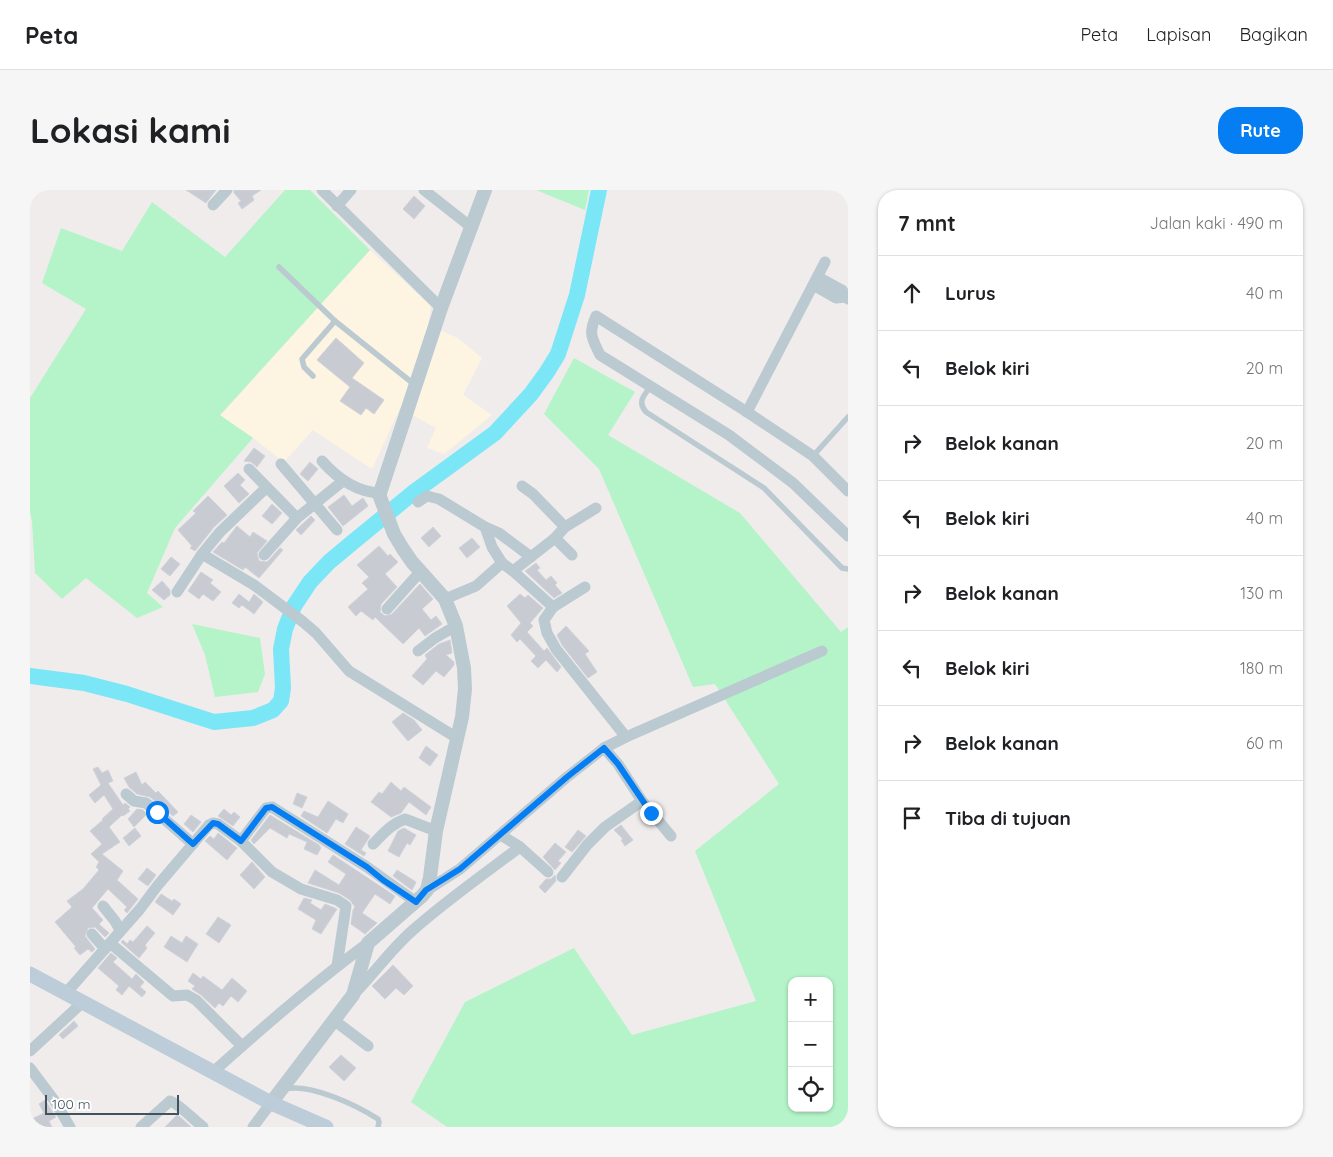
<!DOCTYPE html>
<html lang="id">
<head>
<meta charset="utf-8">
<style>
  body { margin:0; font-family:Quicksand,sans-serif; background:#f6f6f6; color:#202124 }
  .controls { position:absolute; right:15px; bottom:15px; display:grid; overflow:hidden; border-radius:10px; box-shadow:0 1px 4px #0004 }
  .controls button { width:45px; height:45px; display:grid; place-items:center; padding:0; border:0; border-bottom:1px solid #e0e0e0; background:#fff; color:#202124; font:25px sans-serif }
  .scale { position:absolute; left:15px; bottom:12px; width:134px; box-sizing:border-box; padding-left:5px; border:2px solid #43525c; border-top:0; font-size:14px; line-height:18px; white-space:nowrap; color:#43525c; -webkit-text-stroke:4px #fff; paint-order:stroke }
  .stop { position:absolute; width:15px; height:15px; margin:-11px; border:4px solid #047ef2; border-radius:50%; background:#fff }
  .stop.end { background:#047ef2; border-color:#fff; box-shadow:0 1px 5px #0008 }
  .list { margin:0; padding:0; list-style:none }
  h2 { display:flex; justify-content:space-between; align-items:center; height:65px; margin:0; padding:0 20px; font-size:21px }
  h2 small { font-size:16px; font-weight:400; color:#757577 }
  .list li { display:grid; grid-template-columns:32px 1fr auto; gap:15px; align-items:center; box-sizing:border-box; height:75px; padding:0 20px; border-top:1px solid #e0e0e0 }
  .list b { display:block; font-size:19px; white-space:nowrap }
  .list em { font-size:16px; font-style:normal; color:#757577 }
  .icon { flex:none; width:28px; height:28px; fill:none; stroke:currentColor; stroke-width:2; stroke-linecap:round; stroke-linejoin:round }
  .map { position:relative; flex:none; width:818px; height:937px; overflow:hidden; border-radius:20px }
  header { display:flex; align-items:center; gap:30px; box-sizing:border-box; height:70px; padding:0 25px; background:#fff; border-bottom:1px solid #e0e0e0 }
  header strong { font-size:24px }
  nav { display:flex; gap:28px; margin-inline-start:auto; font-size:18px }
  .intro { display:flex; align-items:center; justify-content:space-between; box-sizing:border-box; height:120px; padding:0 30px }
  h1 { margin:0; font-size:35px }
  .button { padding:12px 22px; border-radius:20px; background:#047ef2; color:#fff; font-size:18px; font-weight:700 }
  main { display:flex; gap:30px; padding:0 30px }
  aside { flex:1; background:#fff; border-radius:20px; box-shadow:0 1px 4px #0004 }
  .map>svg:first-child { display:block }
  .commercial { fill:#fef4e2 }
  .green { fill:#b4f4c8; fill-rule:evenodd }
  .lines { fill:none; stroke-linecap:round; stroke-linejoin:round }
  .river { stroke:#7be6f6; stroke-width:16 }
  .building { fill:#c8ccd2; stroke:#cfd3d9 }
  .service { stroke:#bbc9d1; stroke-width:5.5 }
  .minor { stroke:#bbc9d1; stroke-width:11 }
  .tertiary { stroke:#bbc9d1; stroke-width:14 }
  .secondary { stroke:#bcccd8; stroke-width:15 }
  .route { stroke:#047ef2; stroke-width:6 }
</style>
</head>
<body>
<header>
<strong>Peta</strong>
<nav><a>Peta</a><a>Lapisan</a><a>Bagikan</a></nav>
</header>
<div class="intro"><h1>Lokasi kami</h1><a class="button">Rute</a></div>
<main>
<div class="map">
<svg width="818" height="937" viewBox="0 0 818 937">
  <rect width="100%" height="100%" fill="#f0ecec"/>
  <path class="commercial" d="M 340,60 L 401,116 L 398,135 L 428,148 L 452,168 L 433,205 L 462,225 L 414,264 L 397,258 L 406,238 L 370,218 L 342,279 L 283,240 L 254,272 L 223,248 L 190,226 Z"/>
  <g class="green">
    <path d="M 255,0 L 280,0 L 340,60 L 190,225 L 223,248 L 145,338 L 117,403 L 133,417 L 107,428 L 56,388 L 32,409 L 5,383 L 2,331 L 0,322 L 0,208 L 56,119 L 12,93 L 31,38 L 92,61 L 122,12 L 195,67 Z"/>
    <path d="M 506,0 L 559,0 L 555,20 Z"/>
    <path d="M 544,168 L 605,202 L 578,245 L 710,323 L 811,442 L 818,437 L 818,937 L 417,937 L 381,912 L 435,812 L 544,758 L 602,845 L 726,811 L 665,661 L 749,594 L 685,494 L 663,497 L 569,279 L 514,224 ZM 762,791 L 799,791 L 799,918 L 762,918 Z"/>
    <path d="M 162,434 L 230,448 L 235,484 L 228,502 L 185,507 L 175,465 Z"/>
  </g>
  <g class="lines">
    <path class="river" d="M 0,486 L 54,493 L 97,504 L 184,532 L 223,528 L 243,520 L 251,511 L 253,498 L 251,459 L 255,439 L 264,416 L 280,392 L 299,372 L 323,352 L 384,302 L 465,243 L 501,204 L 517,182 L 528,164 L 547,105 L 569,0"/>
  </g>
  <g class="building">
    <path d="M 156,0 L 186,0 L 176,13 Z"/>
    <path d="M 204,0 L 231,0 L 222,6 L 224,10 L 212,19 L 208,13 L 211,11 L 204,3 Z"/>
    <path d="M 384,6 L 395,16 L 384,29 L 373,19 Z"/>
    <path d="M 306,148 L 334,173 L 322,188 L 354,210 L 344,224 L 336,218 L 331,225 L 310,211 L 320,197 L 287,170 Z"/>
    <path d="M 224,258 L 235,266 L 227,277 L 221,272 L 214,271 Z"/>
    <path d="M 280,272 L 288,279 L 278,291 L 270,284 Z"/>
    <path d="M 208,283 L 215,290 L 210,295 L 219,304 L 209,313 L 194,296 Z"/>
    <path d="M 314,305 L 322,316 L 333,308 L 338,316 L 313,336 L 298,317 Z"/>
    <path d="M 178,306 L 197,325 L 184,337 L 165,361 L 160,358 L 162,356 L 148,340 L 166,323 L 163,321 Z"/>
    <path d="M 242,314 L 252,323 L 242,334 L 232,326 Z"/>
    <path d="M 281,326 L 285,330 L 271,345 L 266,340 Z"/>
    <path d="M 207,336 L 220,347 L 223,342 L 237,351 L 227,363 L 229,371 L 237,372 L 250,358 L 253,360 L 229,388 L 215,377 L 213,380 L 183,362 L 192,352 L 194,353 Z"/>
    <path d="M 403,337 L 411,346 L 399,357 L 391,348 Z"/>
    <path d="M 442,348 L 450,357 L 437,368 L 429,358 Z"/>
    <path d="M 349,356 L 358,366 L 360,364 L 368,372 L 355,384 L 367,397 L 351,414 L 350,422 L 355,426 L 362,424 L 390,394 L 403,409 L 392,419 L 401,430 L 406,426 L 412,434 L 395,446 L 389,438 L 373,454 L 345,427 L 343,430 L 331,421 L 326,426 L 318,417 L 338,399 L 332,393 L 339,387 L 327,375 Z"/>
    <path d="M 141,367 L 150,374 L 140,386 L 131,379 Z"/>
    <path d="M 506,373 L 510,378 L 507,380 L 516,390 L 521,386 L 527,393 L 525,395 L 532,403 L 524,408 L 495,381 Z"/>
    <path d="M 171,382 L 183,390 L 180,393 L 191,402 L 183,411 L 173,404 L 169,409 L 158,401 Z"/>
    <path d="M 132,391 L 140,400 L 140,405 L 134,410 L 122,400 Z"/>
    <path d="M 209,404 L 219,412 L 224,404 L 233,412 L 224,424 L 212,415 L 209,418 L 202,413 Z"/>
    <path d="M 490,404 L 495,408 L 498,405 L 513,418 L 500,433 L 503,436 L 497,442 L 514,461 L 517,458 L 531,477 L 527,482 L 516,470 L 508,478 L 501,471 L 506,466 L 490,449 L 487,452 L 481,445 L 491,433 L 477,416 Z"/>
    <path d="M 536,436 L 559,461 L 555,464 L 567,482 L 558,488 L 532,455 L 527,445 Z"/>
    <path d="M 420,450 L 422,463 L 416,465 L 424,472 L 424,475 L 414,487 L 406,481 L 393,495 L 382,486 L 397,469 L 395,465 L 409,454 Z"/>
    <path d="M 373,523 L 384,530 L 392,540 L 378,551 L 362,532 Z"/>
    <path d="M 396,556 L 408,565 L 400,576 L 389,568 Z"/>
    <path d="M 68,577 L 72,583 L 78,580 L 83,591 L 78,593 L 93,615 L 95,613 L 100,617 L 98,619 L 100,621 L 93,626 L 92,625 L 79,637 L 90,652 L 72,664 L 93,681 L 87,690 L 108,709 L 97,723 L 94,720 L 97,717 L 78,699 L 62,718 L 73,730 L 69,734 L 79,743 L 75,747 L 65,737 L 58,738 L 55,746 L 65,759 L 62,762 L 58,759 L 50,765 L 44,758 L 46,757 L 25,732 L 42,717 L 37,711 L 53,699 L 69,680 L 66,677 L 69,672 L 61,664 L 72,654 L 60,641 L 73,630 L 72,629 L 83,619 L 74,605 L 65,613 L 59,605 L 71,595 L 63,579 Z"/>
    <path d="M 106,582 L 112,595 L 115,592 L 126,603 L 128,601 L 148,622 L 143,626 L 120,607 L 107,604 L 99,597 L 94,588 Z"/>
    <path d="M 361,592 L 371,601 L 374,597 L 401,617 L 396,625 L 379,612 L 371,623 L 361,627 L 341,612 L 349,602 L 352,604 Z"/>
    <path d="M 267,603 L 277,607 L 272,618 L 263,614 Z"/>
    <path d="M 298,611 L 318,624 L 313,633 L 306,629 L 297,643 L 271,626 L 274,621 L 288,627 Z"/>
    <path d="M 107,619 L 113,620 L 117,624 L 104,637 L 98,629 Z"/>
    <path d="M 194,619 L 201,625 L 204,622 L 210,627 L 203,636 L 188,626 Z"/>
    <path d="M 161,625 L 171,632 L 163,642 L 154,634 Z"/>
    <path d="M 240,625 L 289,655 L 291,658 L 287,665 L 274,659 L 277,652 L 259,644 L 257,648 L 240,638 L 224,654 L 221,650 Z"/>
    <path d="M 591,635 L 603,650 L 595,656 L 591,650 L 593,649 L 584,640 Z"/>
    <path d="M 326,637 L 340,646 L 331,660 L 336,663 L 334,666 L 315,654 Z"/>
    <path d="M 105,638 L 111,646 L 99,656 L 93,648 Z"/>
    <path d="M 374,638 L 386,645 L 380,655 L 377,653 L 369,667 L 358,661 L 368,641 Z"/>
    <path d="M 548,640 L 556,646 L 542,662 L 535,657 Z"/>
    <path d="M 188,643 L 207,658 L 197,670 L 175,651 L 180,646 L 184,649 Z"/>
    <path d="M 525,653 L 536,662 L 528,671 L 531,673 L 525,680 L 513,667 Z"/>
    <path d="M 303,665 L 365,706 L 360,714 L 345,704 L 332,723 L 347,733 L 335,744 L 321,734 L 323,720 L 325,717 L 320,710 L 309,703 L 278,693 L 285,680 L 309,695 L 316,684 L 298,672 Z"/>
    <path d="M 222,672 L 235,687 L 224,699 L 210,685 Z"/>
    <path d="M 117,678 L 126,685 L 118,696 L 108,689 Z"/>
    <path d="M 367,680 L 386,692 L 382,700 L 363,686 Z"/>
    <path d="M 525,685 L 526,691 L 515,703 L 509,697 L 516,689 L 521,689 Z"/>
    <path d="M 131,704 L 142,711 L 144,709 L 151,714 L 143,725 L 125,712 Z"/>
    <path d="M 274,708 L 282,710 L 280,713 L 291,720 L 295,714 L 307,719 L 291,744 L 282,739 L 286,730 L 268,719 Z"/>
    <path d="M 188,727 L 201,735 L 189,753 L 176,744 Z"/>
    <path d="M 117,736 L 125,743 L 115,755 L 117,758 L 109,768 L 91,752 L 93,750 L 97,754 L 100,750 L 103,752 Z"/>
    <path d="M 141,746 L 152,753 L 156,746 L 168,754 L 157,772 L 134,757 Z"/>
    <path d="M 81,763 L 87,768 L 83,772 L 102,789 L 106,784 L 114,792 L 110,797 L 116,802 L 112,807 L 99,796 L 92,805 L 86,800 L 89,796 L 68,778 Z"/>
    <path d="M 363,775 L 383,796 L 374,805 L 366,798 L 355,809 L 342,796 Z"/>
    <path d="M 163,783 L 171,789 L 173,786 L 192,800 L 202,788 L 217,801 L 208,812 L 201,806 L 193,816 L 189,813 L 185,818 L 171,805 L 162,799 L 165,796 L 158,791 Z"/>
    <path d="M 44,831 L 48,836 L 33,849 L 29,845 Z"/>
    <path d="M 311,865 L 326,878 L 314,891 L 299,877 Z"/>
    <path d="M 15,910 L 26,927 L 19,931 L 22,937 L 0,937 L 0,930 L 14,923 L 9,914 Z"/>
    <path d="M 147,925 L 149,926 L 161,937 L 135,937 Z"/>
  </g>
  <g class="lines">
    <g class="service">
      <path d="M 249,77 L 305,131 L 385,195"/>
      <path d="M 283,186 L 274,177 L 272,169 L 305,131"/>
      <path d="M 621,196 C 614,205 607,212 616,222 L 734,298 L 812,378 L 818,379"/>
      <path d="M 783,266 L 818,227"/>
      <path d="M 255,899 C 280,893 326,915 348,929 L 349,932 L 348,937"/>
    </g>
    <g class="minor">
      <path d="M 292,0 L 411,118"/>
      <path d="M 394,0 L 441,37"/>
      <path d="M 183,15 L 197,0"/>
      <path d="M 307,16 L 321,0"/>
      <path d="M 788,87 L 812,100 L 818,109"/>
      <path d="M 783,95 L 806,108 L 816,107"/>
      <path d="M 717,222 L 795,72"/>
      <path d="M 292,271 C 307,288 326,302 350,303"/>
      <path d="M 251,274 L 307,340"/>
      <path d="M 219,279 L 267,328"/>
      <path d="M 492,296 L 503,304 L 535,337"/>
      <path d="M 818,301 L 783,266 L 717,222 L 566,126 C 558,144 562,148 570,165 L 699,245 L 763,293 L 818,346"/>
      <path d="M 388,312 L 397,306 L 409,309 L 455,337 L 462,357 L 472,373 L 483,381 L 523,417"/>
      <path d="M 455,337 L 469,343 L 501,367"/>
      <path d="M 525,348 L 542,365"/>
      <path d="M 172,364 L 224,395 L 272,431 L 286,443 L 319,481 L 427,548"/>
      <path d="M 234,365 L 267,328 L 313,291"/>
      <path d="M 483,381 L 525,348 L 535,337 L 566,318"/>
      <path d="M 555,397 L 523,417 L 514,430 L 517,443 L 526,459 L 596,547"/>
      <path d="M 147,402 L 172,364 L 190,342 L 236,298"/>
      <path d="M 415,409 L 446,396 L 472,373"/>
      <path d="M 357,419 L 390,382"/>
      <path d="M 388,461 L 405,448 L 426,436"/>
      <path d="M 574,558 L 588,574 L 612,611 L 641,646"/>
      <path d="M 96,604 L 104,611 L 116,613 L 163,654"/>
      <path d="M 471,645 L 490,657 L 518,682"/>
      <path d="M 211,651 L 236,618 L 242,617 L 337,677 L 386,712"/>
      <path d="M 343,654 C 353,644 361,634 375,629 L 406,641"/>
      <path d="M 532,687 L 557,655 L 575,637 L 612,611"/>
      <path d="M 397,700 L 430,679 L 537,587 L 574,558 L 596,547 L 792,461"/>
      <path d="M 73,716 L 85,731 L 90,740"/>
      <path d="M 62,744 L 75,759"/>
      <path d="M 80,753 L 143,806 L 157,805 L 166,810 L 212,856"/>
      <path d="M 36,803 L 110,719 L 128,695 L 179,635 L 183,633 L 188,634 L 211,651 L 242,682 L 271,699 L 307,710 L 316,716 L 307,776"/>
      <path d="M 323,805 C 344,784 360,760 383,740 C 417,710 454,684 490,657"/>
      <path d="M 305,831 L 338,856"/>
      <path d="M 0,861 L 53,812"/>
      <path d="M 0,878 L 24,910 L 40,937"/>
      <path d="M 183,882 C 233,837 284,793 338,753"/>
      <path d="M 111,937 L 140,911 C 148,913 165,931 173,937"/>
      <path d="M 223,937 L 241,913"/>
    </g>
    <path class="tertiary" d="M 241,913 L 323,805 L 338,753 L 392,706 L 397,700 L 400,687 L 406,641 L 432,527 L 435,499 L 434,478 L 426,436 L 415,409 L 382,372 L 373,359 L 364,344 L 350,307 L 350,303 L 411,118 L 455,0"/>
    <path class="secondary" d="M 0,784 L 241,913 L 296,937"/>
  </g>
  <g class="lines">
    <path class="route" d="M 127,622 L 163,654 L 183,633 L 188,634 L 211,651 L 236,618 L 242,617 L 337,677 L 353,690 L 386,712 L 396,700 L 430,679 L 537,587 L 574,558 L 588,574 L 621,623"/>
  </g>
</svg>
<div class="controls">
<button>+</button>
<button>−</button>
<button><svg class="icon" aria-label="locate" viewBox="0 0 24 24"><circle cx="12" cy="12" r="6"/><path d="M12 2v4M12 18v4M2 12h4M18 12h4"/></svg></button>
</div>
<div class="scale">100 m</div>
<div class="stop" style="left:127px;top:622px"></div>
<div class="stop end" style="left:621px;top:623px"></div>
</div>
<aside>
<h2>7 mnt<small>Jalan kaki · 490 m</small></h2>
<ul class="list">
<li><svg class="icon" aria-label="ahead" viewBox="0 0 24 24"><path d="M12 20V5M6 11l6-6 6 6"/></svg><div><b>Lurus</b></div><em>40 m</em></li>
<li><svg class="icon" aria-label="left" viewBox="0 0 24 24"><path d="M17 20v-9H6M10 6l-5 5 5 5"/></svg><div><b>Belok kiri</b></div><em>20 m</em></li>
<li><svg class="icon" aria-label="right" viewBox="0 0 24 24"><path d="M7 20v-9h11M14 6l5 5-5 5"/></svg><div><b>Belok kanan</b></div><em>20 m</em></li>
<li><svg class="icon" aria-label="left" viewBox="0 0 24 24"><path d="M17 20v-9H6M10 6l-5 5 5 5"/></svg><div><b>Belok kiri</b></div><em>40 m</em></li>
<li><svg class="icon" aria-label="right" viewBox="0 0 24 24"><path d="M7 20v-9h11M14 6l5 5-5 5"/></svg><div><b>Belok kanan</b></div><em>130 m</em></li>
<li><svg class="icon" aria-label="left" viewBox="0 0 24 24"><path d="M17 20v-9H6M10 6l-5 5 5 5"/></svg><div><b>Belok kiri</b></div><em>180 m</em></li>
<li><svg class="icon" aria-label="right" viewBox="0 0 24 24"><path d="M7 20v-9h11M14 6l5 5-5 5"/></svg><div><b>Belok kanan</b></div><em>60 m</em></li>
<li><svg class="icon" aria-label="arrive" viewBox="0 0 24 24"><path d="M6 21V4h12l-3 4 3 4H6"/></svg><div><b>Tiba di tujuan</b></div></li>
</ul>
</aside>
</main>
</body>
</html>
